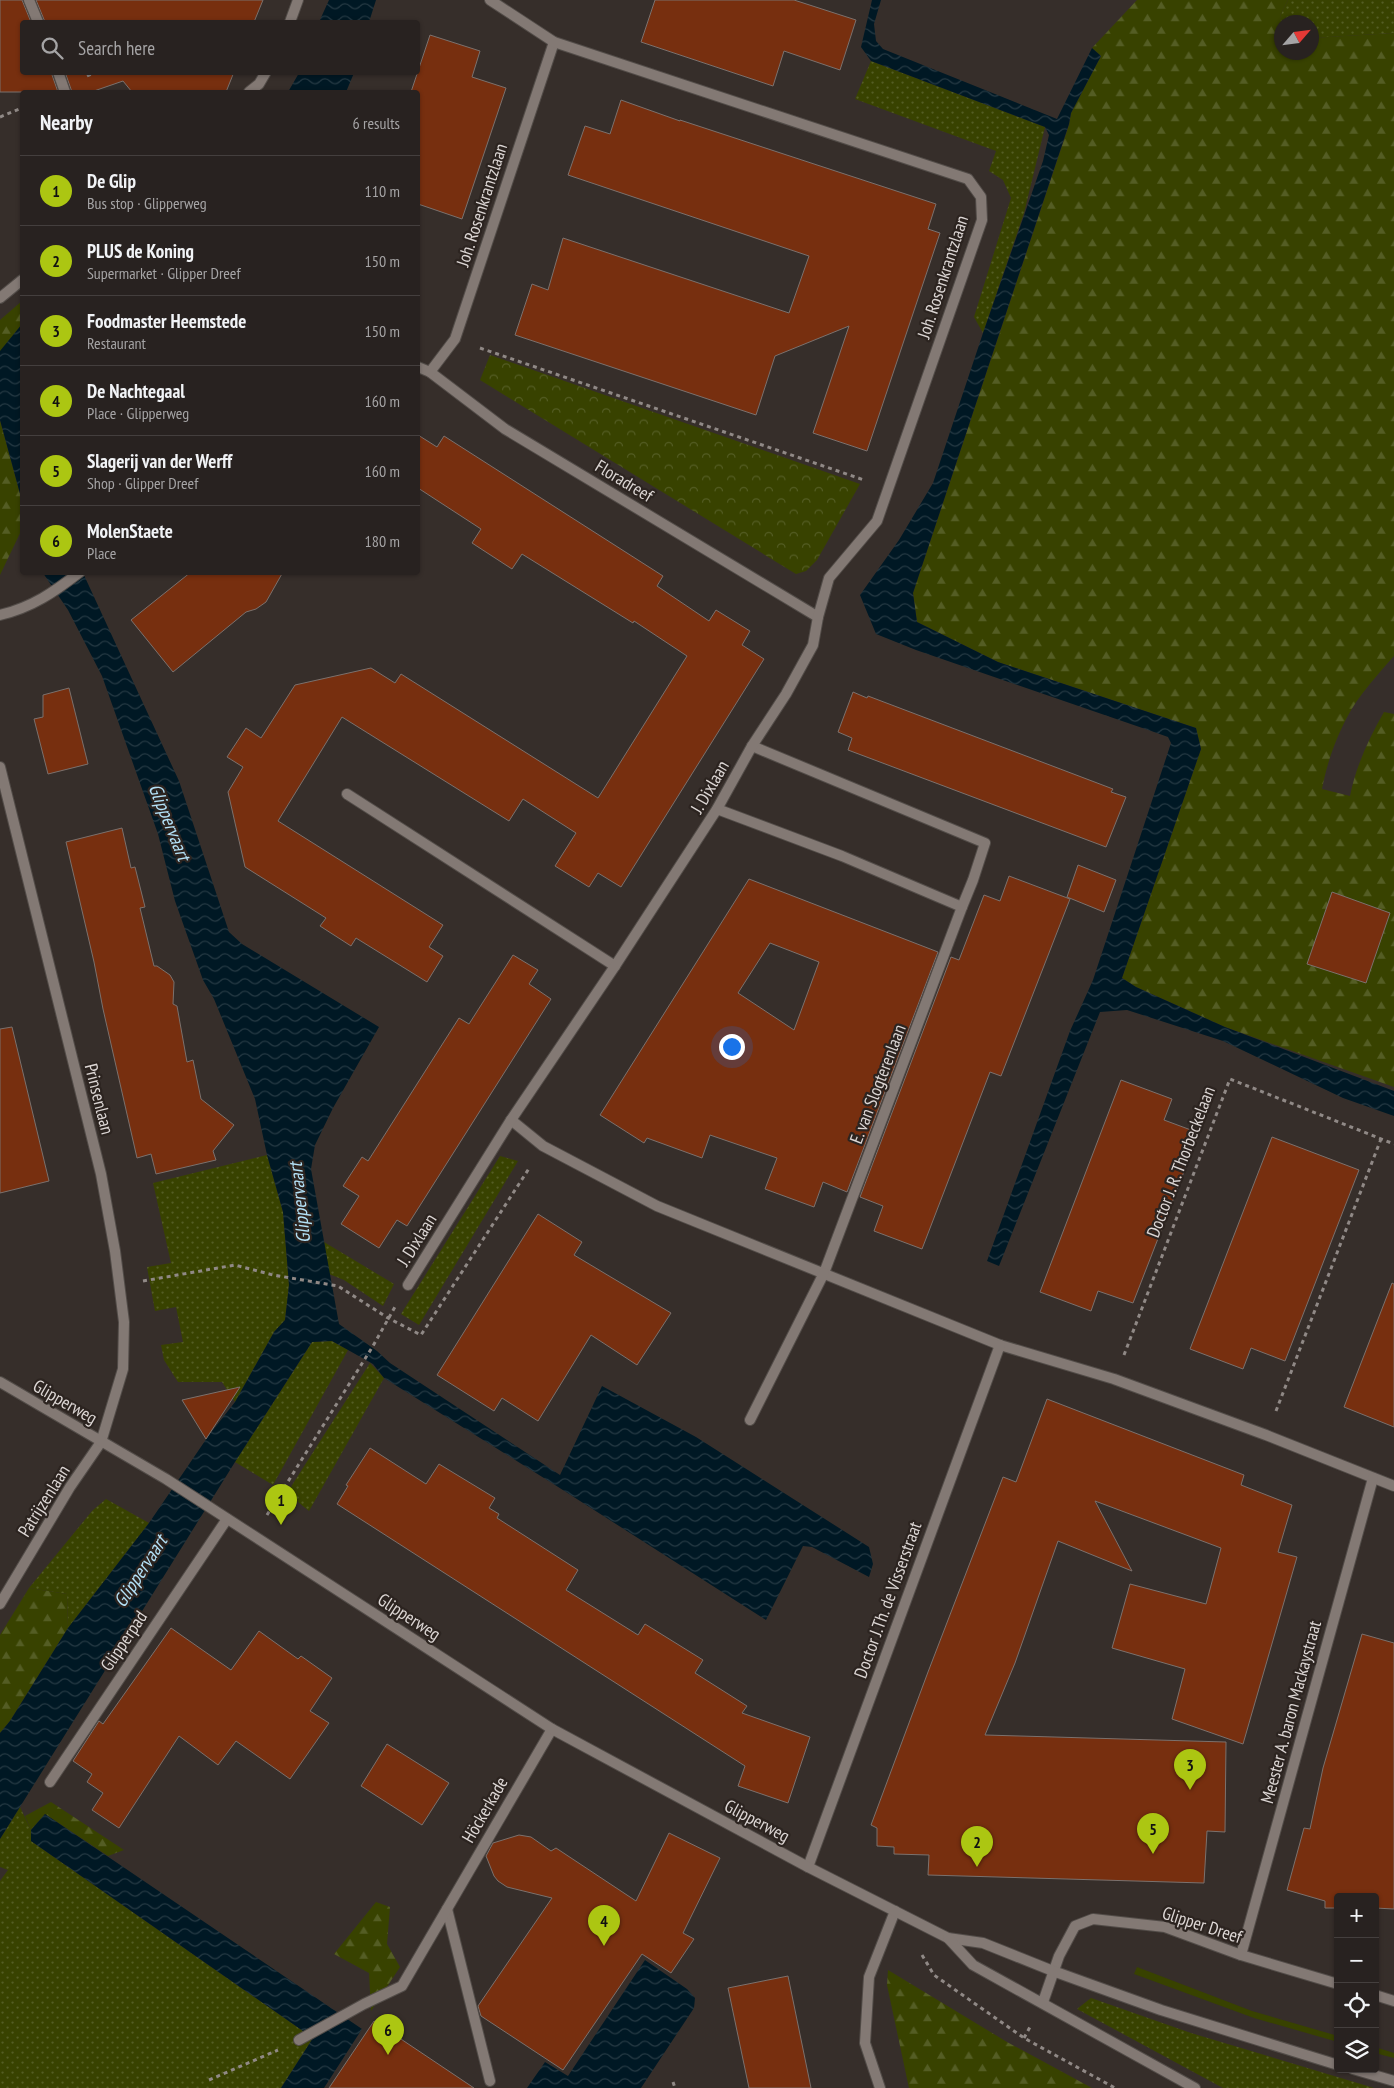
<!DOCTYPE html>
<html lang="en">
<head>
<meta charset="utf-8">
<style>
  body { margin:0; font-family:"PT Sans Narrow",sans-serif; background:#342f2d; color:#f1f3f6 }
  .controls { position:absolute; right:15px; bottom:15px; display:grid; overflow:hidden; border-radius:5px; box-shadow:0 1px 4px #0004 }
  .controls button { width:45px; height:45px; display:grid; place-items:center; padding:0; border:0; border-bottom:1px solid #443f3e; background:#282220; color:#f1f3f6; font:25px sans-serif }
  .compass { position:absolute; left:1274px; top:15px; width:45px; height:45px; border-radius:50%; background:#282220; box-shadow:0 1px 4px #0004; rotate:62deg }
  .you { position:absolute; left:731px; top:1046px; width:18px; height:18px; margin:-12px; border:4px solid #fff; border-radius:50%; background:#1a73e8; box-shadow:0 0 0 8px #1a73e833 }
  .badge { display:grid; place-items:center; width:32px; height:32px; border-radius:50%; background:#acc612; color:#111; font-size:16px; font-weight:700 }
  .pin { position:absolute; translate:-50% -41px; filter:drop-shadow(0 1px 2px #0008) }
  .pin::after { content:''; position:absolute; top:26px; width:18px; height:15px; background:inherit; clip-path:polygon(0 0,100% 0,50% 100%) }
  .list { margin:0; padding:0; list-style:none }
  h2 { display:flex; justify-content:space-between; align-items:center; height:65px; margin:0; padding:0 20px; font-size:21px }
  h2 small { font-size:16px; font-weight:400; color:#a5a4a5 }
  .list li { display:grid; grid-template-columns:32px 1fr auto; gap:15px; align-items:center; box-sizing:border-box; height:70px; padding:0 20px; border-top:1px solid #443f3e }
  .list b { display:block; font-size:19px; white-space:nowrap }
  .list p { margin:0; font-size:16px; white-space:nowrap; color:#a5a4a5 }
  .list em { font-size:16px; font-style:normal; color:#a5a4a5 }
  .icon { flex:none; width:28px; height:28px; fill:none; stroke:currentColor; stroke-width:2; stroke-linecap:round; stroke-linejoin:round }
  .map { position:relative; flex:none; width:1394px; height:2088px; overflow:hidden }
  .search { position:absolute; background:#282220; box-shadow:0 1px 4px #0004; left:20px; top:20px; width:400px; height:55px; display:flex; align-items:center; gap:12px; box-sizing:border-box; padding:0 18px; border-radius:5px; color:#a5a4a5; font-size:19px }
  .panel { position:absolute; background:#282220; box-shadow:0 1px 4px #0004; left:20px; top:90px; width:400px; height:485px; border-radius:5px }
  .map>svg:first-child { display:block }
  .grass { fill:url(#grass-dots) }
  .forest { fill:url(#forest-firs) }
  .park { fill:url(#park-crowns) }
  .garden { fill:#384200 }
  .water { fill:url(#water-waves) }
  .building { fill:#772f0f; stroke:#7b716d; fill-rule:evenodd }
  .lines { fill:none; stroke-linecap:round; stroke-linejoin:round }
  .service-casing { stroke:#524c48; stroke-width:12 }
  .pedestrian-casing { stroke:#524c48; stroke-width:12 }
  .minor-casing { stroke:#524c48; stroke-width:12 }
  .tertiary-casing { stroke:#524c48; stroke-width:12 }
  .path { stroke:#908986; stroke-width:3; stroke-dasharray:4 4; stroke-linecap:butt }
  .service { stroke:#837974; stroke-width:10 }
  .pedestrian { stroke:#837974; stroke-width:10 }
  .minor { stroke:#837974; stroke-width:10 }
  .tertiary { stroke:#837974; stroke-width:10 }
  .labels { text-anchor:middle; stroke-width:4.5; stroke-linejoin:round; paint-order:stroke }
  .street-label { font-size:18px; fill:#dcd6d4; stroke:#2c2420 }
  .water-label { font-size:19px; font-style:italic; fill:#b4e2f8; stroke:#2c2420 }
</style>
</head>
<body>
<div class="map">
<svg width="1394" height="2088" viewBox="0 0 1394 2088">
  <defs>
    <pattern id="grass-dots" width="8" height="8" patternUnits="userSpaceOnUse" patternTransform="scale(1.25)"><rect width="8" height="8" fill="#384200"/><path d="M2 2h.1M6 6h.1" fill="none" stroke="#545d24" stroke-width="1.8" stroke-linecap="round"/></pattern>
    <pattern id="forest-firs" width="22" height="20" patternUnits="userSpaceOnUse" patternTransform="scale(1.25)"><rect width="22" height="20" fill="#384200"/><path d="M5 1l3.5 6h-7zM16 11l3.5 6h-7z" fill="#545d24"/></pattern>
    <pattern id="park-crowns" width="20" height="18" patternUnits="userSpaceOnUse" patternTransform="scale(1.25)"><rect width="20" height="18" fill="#384200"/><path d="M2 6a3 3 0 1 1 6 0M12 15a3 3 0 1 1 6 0" fill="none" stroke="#545d24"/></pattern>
    <pattern id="water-waves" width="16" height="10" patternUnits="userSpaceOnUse" patternTransform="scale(1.25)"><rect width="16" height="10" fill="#001824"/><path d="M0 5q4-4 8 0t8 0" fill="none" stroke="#253943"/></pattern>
  </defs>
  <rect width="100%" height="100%" fill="#362e2a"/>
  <g class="grass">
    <path d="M 1288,0 L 1394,0 L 1394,33 L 1312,38 L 1312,22 L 1282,22 L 1280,16 Z"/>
    <path d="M 871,61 L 1045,127 L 1024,213 L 983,333 L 974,317 L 1011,198 L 1003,180 L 989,171 L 996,151 L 855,99 Z"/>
    <path d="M 267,1155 L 283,1212 L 289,1285 L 285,1320 L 274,1332 L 235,1402 L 222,1382 L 178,1382 L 164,1360 L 161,1345 L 183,1342 L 176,1307 L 155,1311 L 147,1267 L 171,1263 L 153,1183 Z"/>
    <path d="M 500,1156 L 518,1161 L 419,1325 L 401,1314 Z"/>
    <path d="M 324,1242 L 394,1284 L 383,1306 L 344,1280 L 329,1274 Z"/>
    <path d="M 332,1341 L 348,1350 L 273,1485 L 235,1462 L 312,1342 Z"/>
    <path d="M 370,1363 L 384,1378 L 309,1511 L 287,1493 Z"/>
    <path d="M 106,1499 L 149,1523 L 68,1628 L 67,1594 L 29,1588 L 92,1511 Z"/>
    <path d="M 20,1807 L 31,1830 L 31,1841 L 313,2038 L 281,2088 L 0,2088 L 0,1881 L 8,1870 L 0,1867 L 0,1839 Z"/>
    <path d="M 1091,1998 L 1191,2033 L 1374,2088 L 1223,2088 L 1077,2009 Z"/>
  </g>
  <g class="forest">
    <path d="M 1137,0 L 1288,0 L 1280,16 L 1282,22 L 1282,52 L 1312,52 L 1312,38 L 1394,33 L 1394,656 C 1383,668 1372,681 1362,694 C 1342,720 1328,757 1322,789 L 1350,796 C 1356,766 1369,738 1384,712 L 1394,714 L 1394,1087 L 1225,1027 L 1136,987 L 1122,978 L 1201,749 L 1196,728 L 998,662 L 917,622 L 913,593 L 1069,125 L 1071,113 L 1101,56 L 1092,48 Z"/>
    <path d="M 22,301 L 22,324 L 0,352 L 0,320 Z"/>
    <path d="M 0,420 L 22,501 L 22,529 L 0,575 Z"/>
    <path d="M 29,1588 L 67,1594 L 68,1628 L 10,1721 L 0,1733 L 0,1635 Z"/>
    <path d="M 51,1802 L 124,1850 L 108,1856 L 45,1814 L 31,1830 L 25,1816 Z"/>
    <path d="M 376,1902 L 390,1907 L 387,1944 L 400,1967 L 371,2011 L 369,1973 L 334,1954 Z"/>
    <path d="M 888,1970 L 1007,2042 L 1092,2088 L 909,2088 L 887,1985 Z"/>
  </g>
  <path class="park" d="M 490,355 L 860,484 L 817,560 L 806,571 L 796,574 L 480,380 Z"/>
  <g class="garden">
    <path d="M 1137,1967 L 1252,2011 L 1338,2036 L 1338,2042 L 1254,2018 L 1134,1974 Z"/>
    <path d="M 1375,2047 L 1394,2053 L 1394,2058 L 1375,2053 Z"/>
  </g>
  <g class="water">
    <path d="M 329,0 L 376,0 L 369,22 L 319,22 Z"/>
    <path d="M 872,0 L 881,0 L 874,24 L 876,41 L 883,49 L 1057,119 L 1092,48 L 1101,56 L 1071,113 L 1069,124 L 913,593 L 917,622 L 998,662 L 1196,728 L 1201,749 L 1122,978 L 1136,987 L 1225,1027 L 1394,1091 L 1394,1116 L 1343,1098 L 1223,1041 L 1127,1010 L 1100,1012 L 999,1266 L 987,1261 L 1070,1031 L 1093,980 L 1171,743 L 1168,737 L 1154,732 L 916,650 L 876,634 L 860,595 L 899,540 L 933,483 L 983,333 L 1043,161 L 1049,135 L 1045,127 L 871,61 L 861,47 Z"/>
    <path d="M 299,73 L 299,72 L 354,73 L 346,92 L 288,92 Z"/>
    <path d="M 22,324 L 22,501 L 0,420 L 0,351 Z"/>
    <path d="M 43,573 L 83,573 L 179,781 L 229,932 L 242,944 L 379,1027 L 333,1108 L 315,1145 L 311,1169 L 339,1324 L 377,1351 L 390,1363 L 560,1475 L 602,1386 L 696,1437 L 869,1547 L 873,1564 L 869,1577 L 812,1547 L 803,1546 L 766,1620 L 555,1485 L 384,1378 L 373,1364 L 332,1341 L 312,1342 L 235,1462 L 0,1839 L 0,1733 L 10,1721 L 68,1628 L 149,1523 L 209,1435 L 235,1402 L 274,1332 L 285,1320 L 289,1285 L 283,1212 L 267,1155 L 255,1099 L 214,999 L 203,980 L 175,901 L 158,834 L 102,676 L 68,610 Z"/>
    <path d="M 45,1814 L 362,2029 L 324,2088 L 281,2088 L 313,2038 L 31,1841 L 31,1830 Z"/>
    <path d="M 645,1960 L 687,1989 L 695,1998 L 694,2008 L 641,2088 L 527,2088 L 545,2062 L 568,2076 Z"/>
  </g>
  <g class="building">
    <path d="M 0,0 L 22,0 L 31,22 L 22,22 L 22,72 L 51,72 L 58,92 L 0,92 Z"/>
    <path d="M 36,0 L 263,0 L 254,22 L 45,22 Z"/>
    <path d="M 655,0 L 794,0 L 856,20 L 840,70 L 784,51 L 773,86 L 641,42 Z"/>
    <path d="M 430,35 L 480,51 L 472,77 L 506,88 L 462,219 L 418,204 L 418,92 L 411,92 Z"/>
    <path d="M 65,72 L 234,72 L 226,92 L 132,92 L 123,81 L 91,92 L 72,92 Z"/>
    <path d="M 621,100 L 680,121 L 680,120 L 936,204 L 928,229 L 940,233 L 867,451 L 813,433 L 849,326 L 775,356 L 756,415 L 515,335 L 532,284 L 548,290 L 563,238 L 789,313 L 809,256 L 568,175 L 585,126 L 610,134 Z"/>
    <path d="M 418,435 L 437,447 L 444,436 L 663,576 L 657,586 L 709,621 L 716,610 L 750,631 L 742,645 L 764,659 L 621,887 L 598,873 L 589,887 L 555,866 L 576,833 L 523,799 L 509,821 L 342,717 L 278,821 L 443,925 L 429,947 L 443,956 L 427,982 L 356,938 L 351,946 L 320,926 L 326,918 L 245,867 L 228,792 L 243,767 L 227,757 L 246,728 L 261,738 L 295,685 L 371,668 L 395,683 L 401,674 L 598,798 L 687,656 L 634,621 L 633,623 L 522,554 L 512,569 L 472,543 L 481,529 L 418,488 Z"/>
    <path d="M 191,572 L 283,572 L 266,602 L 256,609 L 246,612 L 173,672 L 131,620 Z"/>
    <path d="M 69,688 L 88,764 L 48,774 L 34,719 L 43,717 L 43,695 Z"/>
    <path d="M 853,692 L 867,698 L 868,696 L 1113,789 L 1111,792 L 1126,797 L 1106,847 L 848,750 L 852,738 L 838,732 Z"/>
    <path d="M 122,828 L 131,868 L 135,867 L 145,907 L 140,908 L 154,966 L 157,966 L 170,975 L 174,982 L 173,1004 L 177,1006 L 187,1062 L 193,1060 L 201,1099 L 234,1125 L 213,1151 L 216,1160 L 156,1174 L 151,1154 L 137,1158 L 103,1009 L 94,962 L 66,842 Z"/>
    <path d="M 1078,865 L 1116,880 L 1104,912 L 1067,897 Z"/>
    <path d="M 1009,876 L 1070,899 L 1001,1076 L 990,1072 L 922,1249 L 874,1231 L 883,1206 L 860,1197 L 951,957 L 959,960 L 984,895 L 1000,901 Z"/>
    <path d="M 749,879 L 938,952 L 847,1192 L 823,1182 L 814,1207 L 765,1189 L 777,1158 L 710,1135 L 702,1158 L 647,1138 L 644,1143 L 600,1115 ZM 770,943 L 819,962 L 794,1030 L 738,993 Z"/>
    <path d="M 1332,892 L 1390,913 L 1366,983 L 1307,964 Z"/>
    <path d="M 513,955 L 538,970 L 529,984 L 551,999 L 407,1226 L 397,1220 L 379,1248 L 341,1224 L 359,1196 L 343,1186 L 362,1157 L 368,1161 L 459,1018 L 469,1024 Z"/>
    <path d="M 12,1027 L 49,1181 L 0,1193 L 0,1029 Z"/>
    <path d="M 1121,1080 L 1172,1099 L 1164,1120 L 1199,1133 L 1133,1303 L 1098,1291 L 1091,1311 L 1040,1292 Z"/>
    <path d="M 1272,1137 L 1359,1170 L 1285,1361 L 1251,1348 L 1243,1369 L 1190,1349 Z"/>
    <path d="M 538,1214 L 582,1242 L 574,1255 L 671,1313 L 637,1365 L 591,1335 L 538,1421 L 502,1398 L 494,1411 L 437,1375 Z"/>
    <path d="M 1392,1283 L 1394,1284 L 1394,1427 L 1344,1407 Z"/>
    <path d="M 240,1387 L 206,1439 L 182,1400 Z"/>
    <path d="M 1047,1399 L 1244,1475 L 1241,1485 L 1292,1505 L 1278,1552 L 1297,1557 L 1243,1744 L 1172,1719 L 1185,1669 L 1112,1648 L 1130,1584 L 1206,1604 L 1221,1548 L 1095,1501 L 1132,1571 L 1058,1541 L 1015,1663 L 985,1735 L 1226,1742 L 1225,1832 L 1207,1831 L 1204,1883 L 928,1875 L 929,1855 L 894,1854 L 894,1847 L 877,1846 L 877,1828 L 871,1825 L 928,1672 L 1003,1477 L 1016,1482 Z"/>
    <path d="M 370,1448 L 426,1484 L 439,1464 L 495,1498 L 489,1508 L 499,1514 L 497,1518 L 578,1570 L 566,1590 L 638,1635 L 645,1624 L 703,1660 L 695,1673 L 747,1706 L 742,1713 L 810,1737 L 788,1803 L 738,1786 L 745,1766 L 337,1504 L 348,1486 L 346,1485 Z"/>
    <path d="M 171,1628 L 231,1670 L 259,1631 L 298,1659 L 301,1656 L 332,1678 L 310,1711 L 329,1723 L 290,1779 L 236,1741 L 218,1765 L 179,1736 L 119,1828 L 92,1810 L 103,1793 L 87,1782 L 92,1774 L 73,1761 L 99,1721 L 103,1724 Z"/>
    <path d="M 1362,1634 L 1394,1643 L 1394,1909 L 1375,1908 L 1375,1897 L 1338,1897 L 1338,1908 L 1325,1908 L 1325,1901 L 1287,1890 L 1304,1828 L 1310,1829 L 1323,1768 Z"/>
    <path d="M 387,1744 L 449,1783 L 422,1825 L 361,1786 Z"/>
    <path d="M 669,1833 L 720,1858 L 683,1933 L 694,1939 L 671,1973 L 642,1954 L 563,2070 L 481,2016 L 478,2006 L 552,1898 L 507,1887 L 498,1881 L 494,1876 L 486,1856 L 493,1843 L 519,1835 L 531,1837 L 551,1851 L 556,1848 L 636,1901 Z"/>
    <path d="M 788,1976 L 811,2088 L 749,2088 L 728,1988 Z"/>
    <path d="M 374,2021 L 474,2088 L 329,2088 Z"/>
  </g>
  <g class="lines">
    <defs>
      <g id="service">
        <path d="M 447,1909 L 490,2081"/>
        <path d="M 299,2040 L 364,2004 L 402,1986 L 552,1729"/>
      </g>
      <path id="pedestrian" d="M 824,1273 L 962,907"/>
      <g id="minor">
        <path d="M 29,0 L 38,22"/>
        <path d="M 290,22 L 298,0"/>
        <path d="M 58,72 L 65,92"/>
        <path d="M 249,92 L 259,84 L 266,72"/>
        <path d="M 0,298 L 22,280"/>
        <path d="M 418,367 L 430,372 L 505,429 L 818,617"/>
        <path d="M 430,372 L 455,339 L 554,42"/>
        <path d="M 0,615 C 33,607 54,592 80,572"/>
        <path d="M 347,794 L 615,966"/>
        <path d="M 717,809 L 842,856 L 962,907 L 973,880 L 985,843 L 752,746"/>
        <path d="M 511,1120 L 543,1146 L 657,1206 L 1000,1345 L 1114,1379 L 1266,1435 L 1394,1486"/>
        <path d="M 408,1285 L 511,1120 L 615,966 L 717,809 L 752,746 L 786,694 L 813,645 L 818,617 L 829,578 L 877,521 L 982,220 L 981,197 L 968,179 L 554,42 L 490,0"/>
        <path d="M 750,1420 L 824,1273"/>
        <path d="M 0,1604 L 70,1487 L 101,1442"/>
        <path d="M 50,1782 L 227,1519"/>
        <path d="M 808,1867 L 1000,1345"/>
        <path d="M 1241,1955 L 1373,1478"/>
        <path d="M 1375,1995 L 1394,2001"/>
        <path d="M 1043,2002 L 1059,1956 L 1075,1926 L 1093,1919 L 1165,1927 L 1241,1955 L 1338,1984"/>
        <path d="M 880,2088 L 865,2043 L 869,1977 L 895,1911"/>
      </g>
      <g id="tertiary">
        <path d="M 0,767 L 101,1174 L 115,1251 L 124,1322 L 123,1369 L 101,1442"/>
        <path d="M 0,1382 L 166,1479 L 552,1729 L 808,1867 L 948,1938 L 983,1943 L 1053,1971 L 1161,2010 L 1338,2065"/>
        <path d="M 948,1938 L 973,1965 L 1195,2088"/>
        <path d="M 1353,2069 L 1394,2081"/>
      </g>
    </defs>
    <use href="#service" class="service-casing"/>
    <use href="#pedestrian" class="pedestrian-casing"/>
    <use href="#minor" class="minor-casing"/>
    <use href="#tertiary" class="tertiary-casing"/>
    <g class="path">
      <path d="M 87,76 L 96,72"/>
      <path d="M 0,117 L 22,108"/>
      <path d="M 480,348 L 864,480"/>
      <path d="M 143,1281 L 235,1265 L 273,1275 L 338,1286 L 388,1318 L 421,1335 L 530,1167"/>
      <path d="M 1124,1355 L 1230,1079 L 1394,1144"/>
      <path d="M 1276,1411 L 1381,1139"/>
      <path d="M 267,1515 L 373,1346 L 396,1305"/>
      <path d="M 922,1955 L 934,1975 L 1024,2038 L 1115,2088"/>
      <path d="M 1024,2038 L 1031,2025"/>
      <path d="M 209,2080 L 278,2050"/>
      <path d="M 673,2082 L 675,2088"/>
    </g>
    <use href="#service" class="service"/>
    <use href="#pedestrian" class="pedestrian"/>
    <use href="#minor" class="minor"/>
    <use href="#tertiary" class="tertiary"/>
  </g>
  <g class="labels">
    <g class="street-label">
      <text transform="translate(482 205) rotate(-72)" y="6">Joh. Rosenkrantzlaan</text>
      <text transform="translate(943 277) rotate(-72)" y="6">Joh. Rosenkrantzlaan</text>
      <text transform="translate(624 481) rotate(31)" y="6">Floradreef</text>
      <text transform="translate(710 787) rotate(-60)" y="6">J. Dixlaan</text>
      <text transform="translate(878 1084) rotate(-69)" y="6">E. van Slogterenlaan</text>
      <text transform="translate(99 1099) rotate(76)" y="6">Prinsenlaan</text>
      <text transform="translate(1181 1162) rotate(-69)" y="6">Doctor J. R. Thorbeckelaan</text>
      <text transform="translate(417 1240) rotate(-58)" y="6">J. Dixlaan</text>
      <text transform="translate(65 1402) rotate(30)" y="6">Glipperweg</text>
      <text transform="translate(44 1501) rotate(-58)" y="6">Patrijzenlaan</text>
      <text transform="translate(888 1600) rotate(-70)" y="6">Doctor J.Th. de Visserstraat</text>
      <text transform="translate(409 1617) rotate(33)" y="6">Glipperweg</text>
      <text transform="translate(124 1641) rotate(-56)" y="6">Glipperpad</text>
      <text transform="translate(1291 1712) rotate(-75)" y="6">Meester A. baron Mackaystraat</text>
      <text transform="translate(485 1810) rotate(-60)" y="6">Höckerkade</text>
      <text transform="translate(757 1821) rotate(28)" y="6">Glipperweg</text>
      <text transform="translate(1202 1925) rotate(18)" y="6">Glipper Dreef</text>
    </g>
    <g class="water-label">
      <text transform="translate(170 822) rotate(68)" y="7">Glippervaart</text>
      <text transform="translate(299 1203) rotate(-96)" y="7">Glippervaart</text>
      <text transform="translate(140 1571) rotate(-57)" y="7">Glippervaart</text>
    </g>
  </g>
</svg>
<div class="controls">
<button>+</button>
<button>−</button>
<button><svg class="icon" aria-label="locate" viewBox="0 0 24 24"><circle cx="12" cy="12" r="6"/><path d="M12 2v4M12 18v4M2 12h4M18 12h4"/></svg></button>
<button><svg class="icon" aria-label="layers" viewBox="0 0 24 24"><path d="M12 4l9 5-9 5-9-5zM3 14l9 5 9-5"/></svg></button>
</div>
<svg class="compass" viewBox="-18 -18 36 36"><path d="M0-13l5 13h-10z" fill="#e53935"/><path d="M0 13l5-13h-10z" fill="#a5a4a5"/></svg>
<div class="you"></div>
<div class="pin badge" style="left:281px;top:1525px">1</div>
<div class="pin badge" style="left:977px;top:1867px">2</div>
<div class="pin badge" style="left:1190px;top:1790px">3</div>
<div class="pin badge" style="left:604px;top:1946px">4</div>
<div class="pin badge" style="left:1153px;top:1854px">5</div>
<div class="pin badge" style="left:388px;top:2055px">6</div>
<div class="search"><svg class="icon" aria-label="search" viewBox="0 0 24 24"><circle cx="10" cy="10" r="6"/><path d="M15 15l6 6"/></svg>Search here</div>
<section class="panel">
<h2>Nearby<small>6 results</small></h2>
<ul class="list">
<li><span class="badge">1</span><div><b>De Glip</b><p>Bus stop · Glipperweg</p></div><em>110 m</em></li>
<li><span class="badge">2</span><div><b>PLUS de Koning</b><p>Supermarket · Glipper Dreef</p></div><em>150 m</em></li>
<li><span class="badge">3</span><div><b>Foodmaster Heemstede</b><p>Restaurant</p></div><em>150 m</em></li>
<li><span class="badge">4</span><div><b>De Nachtegaal</b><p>Place · Glipperweg</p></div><em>160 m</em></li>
<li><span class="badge">5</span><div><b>Slagerij van der Werff</b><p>Shop · Glipper Dreef</p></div><em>160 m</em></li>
<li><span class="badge">6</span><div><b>MolenStaete</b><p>Place</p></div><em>180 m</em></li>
</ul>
</section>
</div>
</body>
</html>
